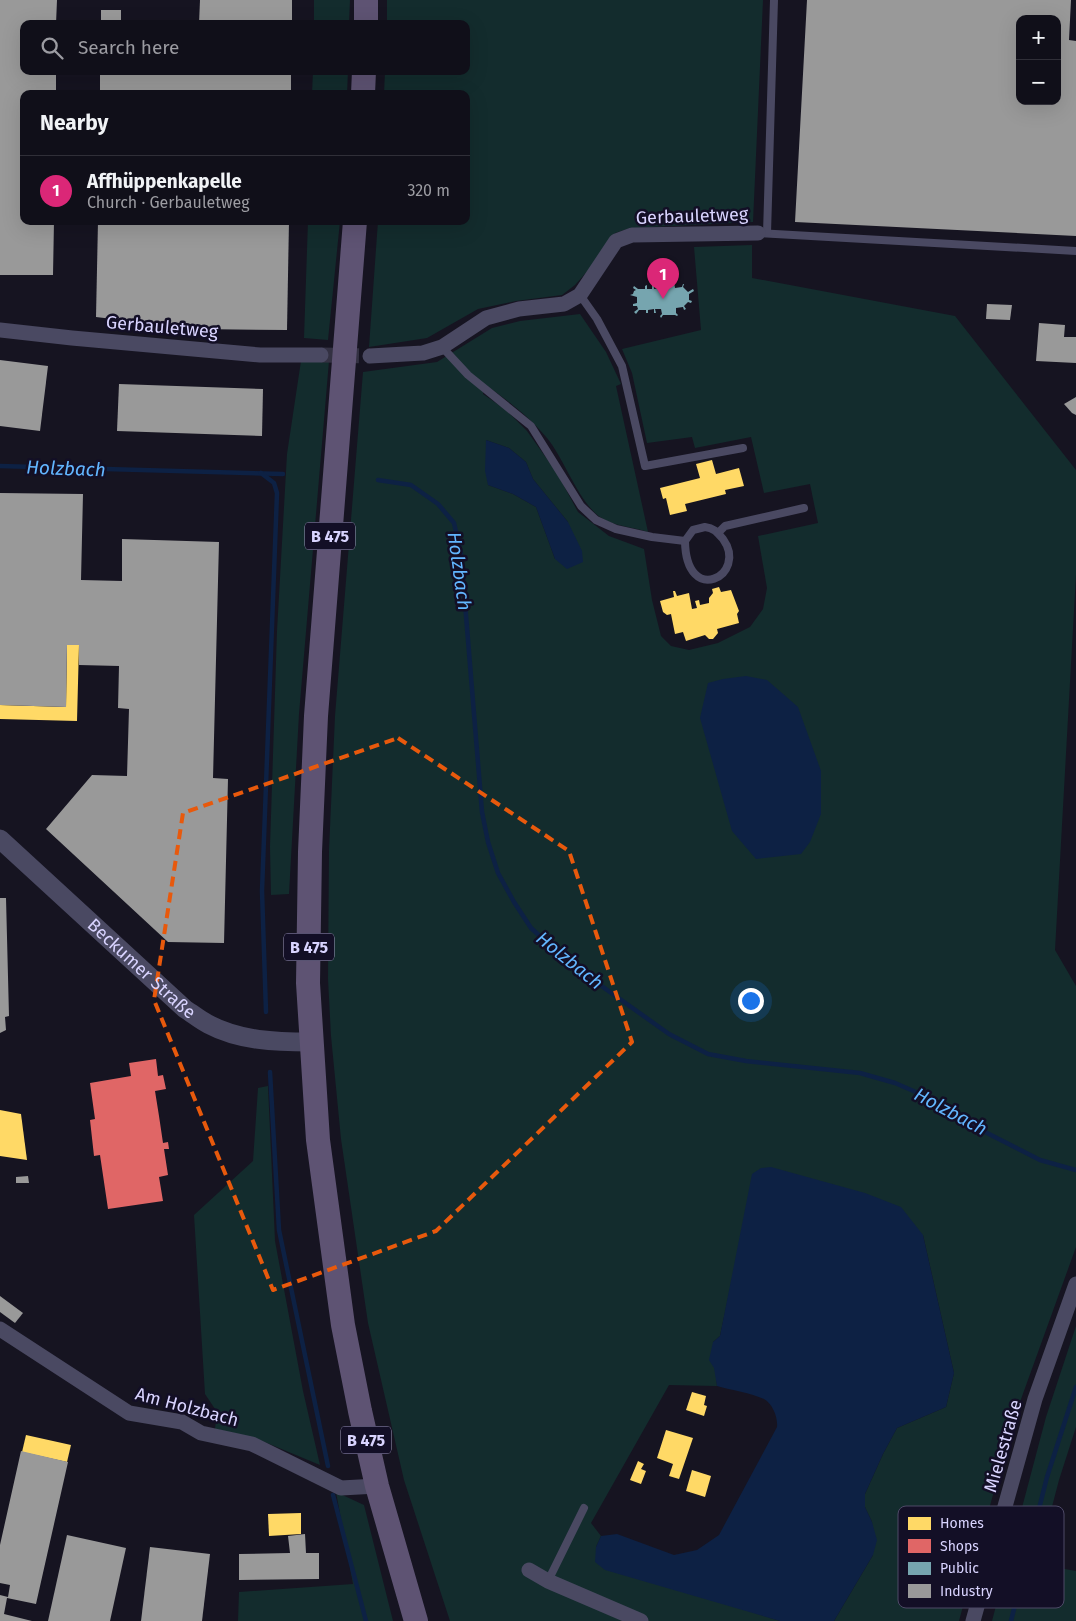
<!DOCTYPE html>
<html lang="en">
<head>
<meta charset="utf-8">
<style>
  body { margin:0; font-family:"Fira Sans",sans-serif; background:#191822; color:#f1f3f6 }
  .controls { position:absolute; right:15px; top:15px; display:grid; overflow:hidden; border-radius:10px; box-shadow:0 5px 20px #0002 }
  .controls button { width:45px; height:45px; display:grid; place-items:center; padding:0; border:0; border-bottom:1px solid #302f38; background:#100f19; color:#f1f3f6; font:25px sans-serif }
  .you { position:absolute; left:750px; top:1000px; width:18px; height:18px; margin:-12px; border:4px solid #fff; border-radius:50%; background:#1a73e8; box-shadow:0 0 0 8px #1a73e833 }
  .badge { display:grid; place-items:center; width:32px; height:32px; border-radius:50%; background:#db2777; color:#fff; font-size:16px; font-weight:700 }
  .pin { position:absolute; translate:-50% -41px; filter:drop-shadow(0 1px 2px #0008) }
  .pin::after { content:''; position:absolute; top:26px; width:18px; height:15px; background:inherit; clip-path:polygon(0 0,100% 0,50% 100%) }
  .list { margin:0; padding:0; list-style:none }
  h2 { display:flex; justify-content:space-between; align-items:center; height:65px; margin:0; padding:0 20px; font-size:21px }
  h2 small { font-size:16px; font-weight:400; color:#9c9ca2 }
  .list li { display:grid; grid-template-columns:32px 1fr auto; gap:15px; align-items:center; box-sizing:border-box; height:70px; padding:0 20px; border-top:1px solid #302f38 }
  .list b { display:block; font-size:19px; white-space:nowrap }
  .list p { margin:0; font-size:16px; white-space:nowrap; color:#9c9ca2 }
  .list em { font-size:16px; font-style:normal; color:#9c9ca2 }
  .icon { flex:none; width:28px; height:28px; fill:none; stroke:currentColor; stroke-width:2; stroke-linecap:round; stroke-linejoin:round }
  .map { position:relative; flex:none; width:1076px; height:1621px; overflow:hidden }
  .search { position:absolute; background:#100f19; box-shadow:0 5px 20px #0002; left:20px; top:20px; width:450px; height:55px; display:flex; align-items:center; gap:12px; box-sizing:border-box; padding:0 18px; border-radius:10px; color:#9c9ca2; font-size:19px }
  .panel { position:absolute; background:#100f19; box-shadow:0 5px 20px #0002; left:20px; top:90px; width:450px; height:135px; border-radius:10px }
  .map>svg:first-child { display:block }
  .green { fill:#132c2d; fill-rule:evenodd }
  .water { fill:#0d2144 }
  .homes { fill:#ffd966 }
  .shops { fill:#e06666 }
  .public { fill:#76a5af }
  .industry { fill:#999; fill-rule:evenodd }
  .lines { fill:none; stroke-linecap:round; stroke-linejoin:round }
  .stream { stroke:#0d2144; stroke-width:4.5 }
  .minor-tunnel { stroke:#333142; stroke-width:15; stroke-dasharray:15 8; stroke-linecap:butt }
  .service { stroke:#4a4962; stroke-width:8 }
  .minor { stroke:#4a4962; stroke-width:15 }
  .tertiary { stroke:#4a4962; stroke-width:19 }
  .primary { stroke:#5e5373; stroke-width:24 }
  .marked { fill:none; stroke:#e8590c; stroke-width:4; stroke-dasharray:10 6; stroke-linejoin:round }
  .labels { text-anchor:middle; stroke-width:5; stroke-linejoin:round; paint-order:stroke }
  .shield { fill:#130f26; stroke:#9e99be; stroke-width:1 }
  .shield-label { font-size:16px; font-weight:bold; fill:#d9d4ff }
  .street-label { font-size:18px; fill:#d9d4ff; stroke:#130f26 }
  .water-label { font-size:19px; font-style:italic; fill:#62b6ff; stroke:#130f26 }
  .key { fill:#130f26; stroke:#4e4a67; stroke-width:1 }
  .key-label { font-size:14px; fill:#d9d4ff }
</style>
</head>
<body>
<div class="map">
<svg width="1076" height="1621" viewBox="0 0 1076 1621">
  <rect width="100%" height="100%" fill="#161421"/>
  <g class="green">
    <path d="M 314,0 L 350,0 L 349,24 L 314,24 Z"/>
    <path d="M 387,0 L 763,0 L 753,222 L 630,228 L 615,233 L 591,267 L 575,285 L 562,295 L 516,301 L 478,309 L 427,338 L 369,347 L 378,221 L 466,221 L 466,94 L 384,94 L 385,71 L 466,71 L 466,24 L 387,24 Z"/>
    <path d="M 313,71 L 348,71 L 347,94 L 312,94 Z"/>
    <path d="M 308,221 L 340,221 L 328,340 L 304,338 Z"/>
    <path d="M 752,245 L 752,278 L 955,316 L 1076,470 L 1076,575 L 1055,950 L 1076,986 L 1076,1247 L 1012,1424 L 959,1621 L 834,1621 L 873,1555 L 872,1522 L 865,1507 L 865,1494 L 883,1454 L 897,1428 L 946,1407 L 954,1373 L 923,1235 L 736,1260 L 720,1336 L 713,1342 L 717,1386 L 669,1385 L 591,1523 L 601,1536 L 596,1547 L 742,1609 L 780,1621 L 450,1621 L 404,1480 L 368,1323 L 341,1139 L 331,1036 L 328,979 L 329,850 L 335,716 L 363,372 L 437,362 L 492,328 L 520,321 L 580,314 L 606,352 L 621,384 L 616,386 L 648,532 C 633,527 613,526 600,517 C 578,501 565,460 547,438 C 529,416 506,399 483,383 L 483,394 L 506,410 L 527,431 L 557,473 L 578,512 L 609,536 L 644,549 L 652,600 L 661,636 L 671,646 L 689,650 L 718,643 L 750,627 L 763,609 L 767,588 L 758,536 L 818,523 L 810,484 L 764,493 L 751,437 L 695,448 L 692,437 L 647,443 L 632,373 L 622,349 L 701,330 L 694,247 ZM 486,440 L 509,448 L 526,462 L 533,479 L 568,522 L 555,559 L 536,507 L 513,494 L 488,485 Z"/>
    <path d="M 301,361 L 329,361 L 299,714 L 289,894 L 271,895 L 270,847 L 277,631 L 287,454 Z"/>
    <path d="M 268,1086 L 275,1241 L 303,1391 L 320,1465 L 255,1438 L 215,1429 L 217,1412 L 205,1394 L 194,1215 L 253,1161 L 258,1088 Z"/>
    <path d="M 1076,1326 L 1076,1427 L 1059,1480 L 1037,1564 L 1076,1571 L 1076,1621 L 992,1621 L 1046,1417 Z"/>
    <path d="M 336,1492 L 364,1505 L 393,1621 L 238,1621 L 239,1592 L 353,1584 Z"/>
  </g>
  <g class="water">
    <path d="M 486,440 L 509,448 L 526,462 L 533,479 L 568,522 L 582,551 L 583,562 L 567,569 L 555,559 L 536,507 L 513,494 L 488,485 L 485,471 Z"/>
    <path d="M 746,676 L 767,680 L 798,707 L 821,771 L 821,814 L 810,842 L 801,854 L 756,859 L 732,831 L 700,718 L 708,683 L 723,679 Z"/>
    <path d="M 771,1167 L 865,1193 L 901,1207 L 923,1235 L 954,1373 L 946,1407 L 897,1428 L 883,1454 L 865,1494 L 865,1507 L 872,1522 L 877,1540 L 873,1555 L 834,1621 L 780,1621 L 605,1570 L 595,1562 L 596,1547 L 601,1536 L 617,1534 L 674,1555 L 697,1550 L 719,1535 L 777,1427 C 778,1418 773,1404 764,1399 C 751,1393 731,1390 717,1386 L 714,1368 L 709,1360 L 713,1342 L 720,1336 L 752,1174 L 761,1168 Z"/>
  </g>
  <g class="homes">
    <path d="M 712,460 L 716,474 L 739,468 L 744,486 L 725,490 L 726,494 L 685,504 L 687,511 L 670,515 L 666,498 L 663,499 L 660,488 L 700,478 L 696,464 Z"/>
    <path d="M 719,587 L 721,592 L 731,590 L 739,611 L 737,614 L 739,623 L 717,629 L 718,633 L 713,639 L 709,639 L 705,635 L 686,641 L 683,632 L 675,634 L 671,614 L 667,615 L 663,612 L 660,601 L 674,597 L 673,591 L 675,591 L 677,596 L 689,593 L 692,609 L 697,608 L 695,601 L 699,600 L 700,605 L 709,603 L 709,598 L 713,593 L 712,589 Z"/>
    <path d="M 67,645 L 79,645 L 77,721 L 0,719 L 0,705 L 66,707 Z"/>
    <path d="M 0,1110 L 21,1114 L 27,1160 L 0,1156 Z"/>
    <path d="M 692,1392 L 706,1396 L 704,1405 L 707,1406 L 704,1416 L 686,1410 Z"/>
    <path d="M 666,1430 L 693,1438 L 679,1479 L 669,1476 L 673,1464 L 657,1458 Z"/>
    <path d="M 26,1435 L 71,1445 L 67,1462 L 22,1452 Z"/>
    <path d="M 638,1461 L 644,1464 L 641,1469 L 646,1471 L 641,1484 L 630,1480 Z"/>
    <path d="M 692,1470 L 711,1476 L 705,1497 L 686,1491 Z"/>
    <path d="M 301,1513 L 301,1534 L 269,1536 L 268,1514 Z"/>
  </g>
  <path class="shops" d="M 156,1059 L 158,1076 L 163,1075 L 166,1089 L 155,1091 L 159,1116 L 163,1143 L 168,1142 L 169,1149 L 164,1149 L 168,1175 L 159,1177 L 163,1201 L 108,1209 L 100,1155 L 94,1156 L 90,1120 L 95,1119 L 90,1083 L 131,1076 L 129,1063 Z"/>
  <path class="public" d="M 659,279 L 661,281 L 672,281 L 674,279 L 676,280 L 674,282 L 675,288 L 682,287 L 683,284 L 684,284 L 683,287 L 688,292 L 693,289 L 694,291 L 689,294 L 689,300 L 692,301 L 691,303 L 688,302 L 684,306 L 686,309 L 684,310 L 683,307 L 676,308 L 676,313 L 678,315 L 677,316 L 675,315 L 663,315 L 661,318 L 660,316 L 662,314 L 661,309 L 655,309 L 656,313 L 654,313 L 654,309 L 648,310 L 648,313 L 646,313 L 646,310 L 639,310 L 636,314 L 634,312 L 638,309 L 637,306 L 633,306 L 633,304 L 637,303 L 637,297 L 630,295 L 633,294 L 634,291 L 636,290 L 633,288 L 634,286 L 638,289 L 645,289 L 645,286 L 647,285 L 647,289 L 652,289 L 652,285 L 654,285 L 654,289 L 660,288 L 660,283 L 658,281 Z"/>
  <g class="industry">
    <path d="M 0,0 L 57,0 L 56,24 L 24,24 L 24,71 L 56,71 L 56,94 L 24,94 L 24,221 L 54,221 L 53,275 L 0,275 Z"/>
    <path d="M 200,0 L 292,0 L 292,24 L 199,24 Z"/>
    <path d="M 807,0 L 1071,0 L 1069,40 L 1076,41 L 1076,236 L 795,222 ZM 1020,19 L 1057,19 L 1057,101 L 1020,101 Z"/>
    <rect x="101" y="10" width="20" height="14"/>
    <rect x="100" y="71" width="191" height="23"/>
    <path d="M 98,221 L 289,221 L 287,330 L 195,329 L 96,317 Z"/>
    <path d="M 987,304 L 1012,305 L 1010,320 L 986,319 Z"/>
    <path d="M 1039,323 L 1065,325 L 1064,337 L 1076,337 L 1076,363 L 1036,361 Z"/>
    <path d="M 0,360 L 48,366 L 40,431 L 0,426 Z"/>
    <path d="M 119,384 L 263,389 L 262,436 L 117,431 Z"/>
    <path d="M 1076,397 L 1076,415 L 1072,413 L 1064,404 Z"/>
    <path d="M 0,493 L 83,494 L 81,580 L 122,581 L 122,539 L 219,542 L 213,778 L 228,779 L 224,943 L 168,942 L 46,829 L 92,775 L 127,776 L 129,709 L 118,708 L 119,666 L 79,665 L 79,645 L 67,645 L 66,707 L 0,705 Z"/>
    <path d="M 0,898 L 6,898 L 9,1016 L 5,1017 L 6,1030 L 0,1033 Z"/>
    <path d="M 28,1176 L 29,1183 L 16,1183 L 16,1177 Z"/>
    <path d="M 0,1296 L 23,1313 L 15,1323 L 0,1312 Z"/>
    <path d="M 21,1451 L 68,1462 L 36,1604 L 7,1598 L 4,1614 L 32,1621 L 0,1621 L 0,1595 L 8,1597 L 10,1585 L 0,1583 L 0,1545 Z"/>
    <path d="M 305,1534 L 306,1553 L 319,1553 L 319,1579 L 239,1580 L 239,1554 L 290,1553 L 288,1536 Z"/>
    <path d="M 67,1535 L 126,1548 L 110,1621 L 48,1621 Z"/>
    <path d="M 150,1547 L 210,1554 L 202,1621 L 141,1621 Z"/>
  </g>
  <g class="lines">
    <g class="stream">
      <path d="M 0,466 L 283,474"/>
      <path d="M 261,473 L 274,483 L 277,493 L 262,891 L 266,1012"/>
      <path d="M 378,480 L 411,485 L 438,504 L 454,523 L 461,554 L 482,812 L 488,842 L 498,873 L 514,902 L 531,928 L 572,965 L 669,1034 L 708,1054 L 746,1061 L 860,1073 L 895,1083 L 932,1099 L 985,1132 L 1040,1160 L 1076,1170"/>
      <path d="M 270,1072 L 279,1230 L 328,1466"/>
      <path d="M 333,1495 L 366,1621"/>
      <path d="M 1011,1621 L 1047,1477 L 1076,1387"/>
    </g>
    <path class="minor-tunnel" d="M 321,355 L 370,356"/>
    <g class="service">
      <path d="M 758,233 L 1076,251"/>
      <path d="M 767,233 L 774,0"/>
      <path d="M 580,295 L 597,319 L 622,366 L 645,466 L 743,448"/>
      <path d="M 442,347 L 468,375 L 531,426 L 581,506 L 596,520 L 616,529 L 652,537 L 685,541"/>
      <path d="M 705,527 C 714,528 717,532 723,539 C 749,575 686,608 685,541 L 693,530 Z"/>
      <path d="M 718,533 L 725,526 L 804,508"/>
      <path d="M 548,1581 L 584,1508"/>
    </g>
    <g class="minor">
      <path d="M 0,330 L 72,338 L 260,355 L 321,355"/>
      <path d="M 370,356 L 423,353 L 442,347 L 486,318 L 519,309 L 564,304 L 580,295 L 616,241 L 632,235 L 758,233"/>
      <path d="M 0,1329 L 129,1413 L 182,1422 L 201,1433 L 252,1444 L 341,1488 L 377,1486"/>
      <path d="M 529,1570 L 548,1581 L 641,1621"/>
      <path d="M 973,1621 L 1035,1399 L 1076,1284"/>
    </g>
    <path class="tertiary" id="s1" d="M 0,839 L 185,1009 C 193,1014 200,1020 208,1024 C 240,1041 276,1042 311,1042"/>
    <g class="primary">
      <path d="M 366,24 L 366,0"/>
      <path d="M 363,94 L 364,71"/>
      <path d="M 355,221 L 316,716 L 310,852 L 308,983 L 318,1140 L 343,1325 L 360,1411 L 377,1486 L 416,1621"/>
    </g>
  </g>
  <path class="marked" d="M 398,738 L 569,851 L 632,1042 L 436,1231 L 273,1290 L 154,1000 L 183,813 Z"/>
  <g class="labels">
    <g class="shield">
      <rect x="305" y="522.5" width="50" height="27" rx="4"/>
      <rect x="284" y="933.5" width="50" height="27" rx="4"/>
      <rect x="341" y="1426.5" width="50" height="27" rx="4"/>
    </g>
    <g class="shield-label">
      <text x="330" y="542">B 475</text>
      <text x="309" y="953">B 475</text>
      <text x="366" y="1446">B 475</text>
    </g>
    <g class="street-label">
      <text transform="translate(692 216) rotate(-2)" y="6">Gerbauletweg</text>
      <text transform="translate(162 327) rotate(5)" y="6">Gerbauletweg</text>
      <text dy="6" stroke="none"><textPath href="#s1" startOffset="192">Beckumer Straße</textPath></text>
      <text transform="translate(187 1407) rotate(15)" y="6">Am Holzbach</text>
      <text transform="translate(1003 1446) rotate(-74)" y="6">Mielestraße</text>
    </g>
    <g class="water-label">
      <text transform="translate(66 468) rotate(2)" y="7">Holzbach</text>
      <text transform="translate(460 571) rotate(82)" y="7">Holzbach</text>
      <text transform="translate(570 960) rotate(39)" y="7">Holzbach</text>
      <text transform="translate(951 1111) rotate(28)" y="7">Holzbach</text>
    </g>
  </g>
  <rect x="898" y="1506" width="166" height="102" rx="8" class="key"/>
  <rect x="908" y="1517" width="23" height="13" fill="#ffd966"/>
  <rect x="908" y="1539" width="23" height="14" fill="#e06666"/>
  <rect x="908" y="1562" width="23" height="13" fill="#76a5af"/>
  <rect x="908" y="1584" width="23" height="14" fill="#999"/>
  <g class="key-label">
    <text x="940" y="1528">Homes</text>
    <text x="940" y="1551">Shops</text>
    <text x="940" y="1573">Public</text>
    <text x="940" y="1596">Industry</text>
  </g>
</svg>
<div class="controls">
<button>+</button>
<button>−</button>
</div>
<div class="you"></div>
<div class="pin badge" style="left:663px;top:299px">1</div>
<div class="search"><svg class="icon" aria-label="search" viewBox="0 0 24 24"><circle cx="10" cy="10" r="6"/><path d="M15 15l6 6"/></svg>Search here</div>
<section class="panel">
<h2>Nearby<small></small></h2>
<ul class="list">
<li><span class="badge">1</span><div><b>Affhüppenkapelle</b><p>Church · Gerbauletweg</p></div><em>320 m</em></li>
</ul>
</section>
</div>
</body>
</html>
